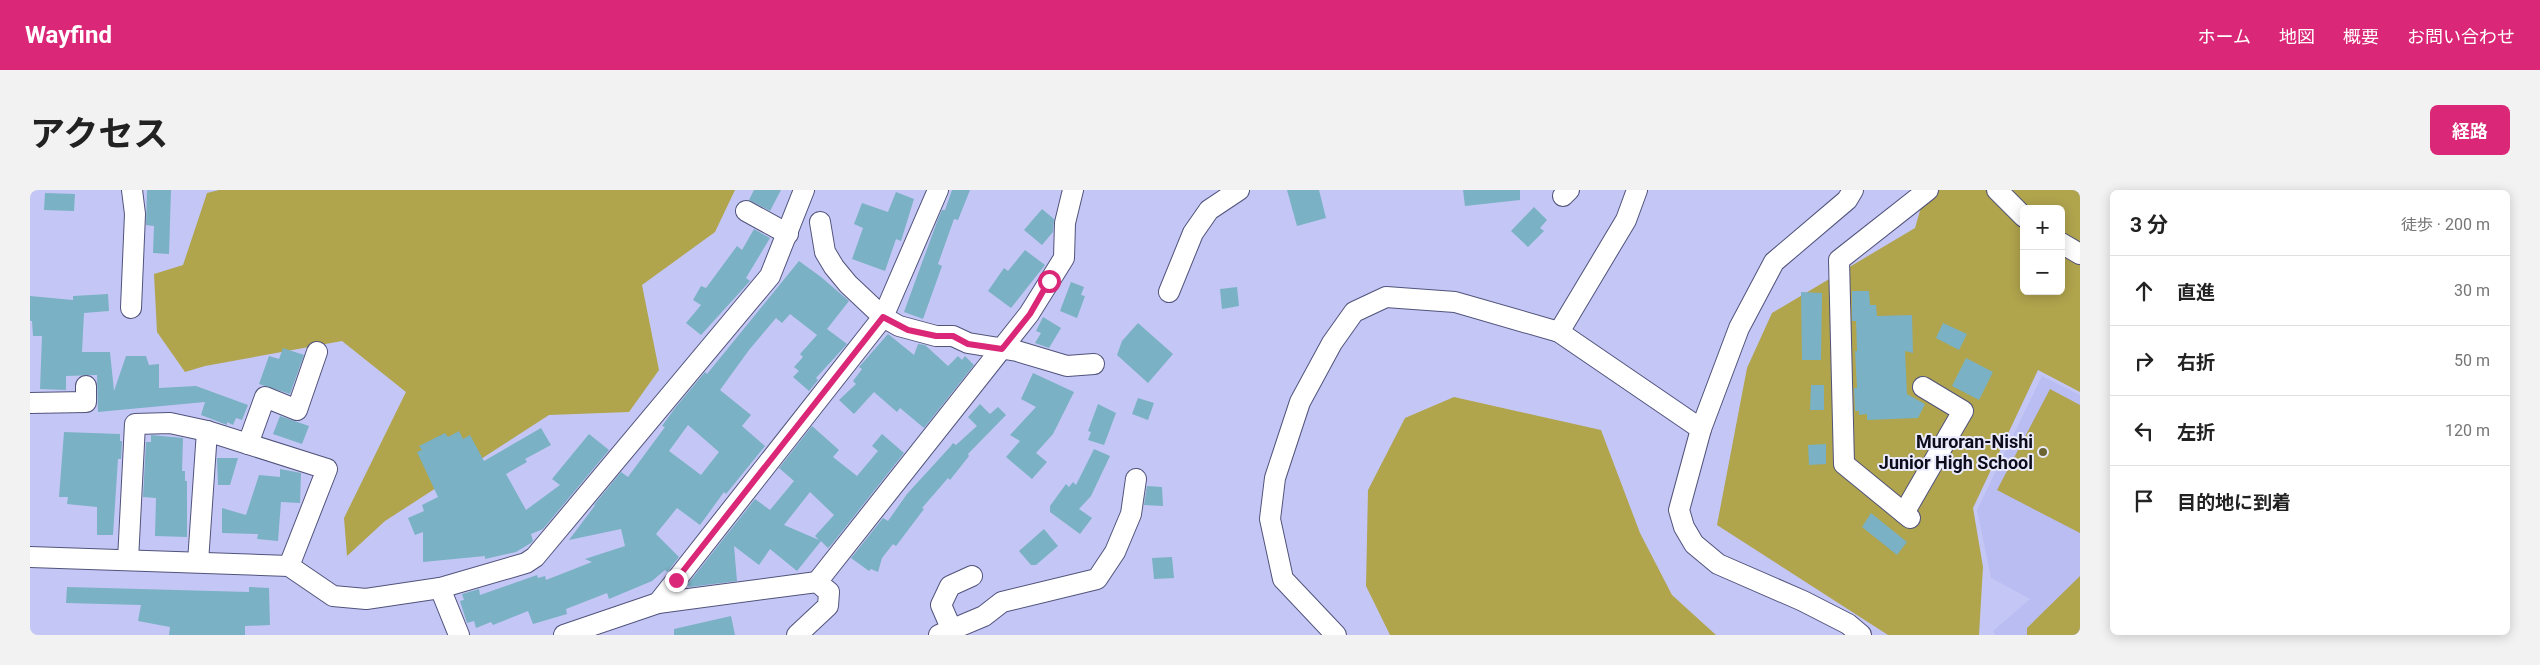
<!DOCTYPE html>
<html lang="ja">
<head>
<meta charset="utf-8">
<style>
  body { margin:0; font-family:Roboto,"Noto Sans JP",sans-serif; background:#f2f2f2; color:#222 }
  .controls { position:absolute; right:15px; top:15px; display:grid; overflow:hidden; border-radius:8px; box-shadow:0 2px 12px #0003 }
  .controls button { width:45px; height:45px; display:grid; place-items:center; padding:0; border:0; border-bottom:1px solid #e0e0e0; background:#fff; color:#222; font:25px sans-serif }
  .stop { position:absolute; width:15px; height:15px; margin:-11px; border:4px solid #db2777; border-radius:50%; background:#fff }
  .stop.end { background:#db2777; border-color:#fff; box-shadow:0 1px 5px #0008 }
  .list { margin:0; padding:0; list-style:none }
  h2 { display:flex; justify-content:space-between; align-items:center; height:65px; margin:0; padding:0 20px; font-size:21px }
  h2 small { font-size:16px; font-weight:400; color:#767676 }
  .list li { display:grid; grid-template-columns:32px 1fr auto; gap:15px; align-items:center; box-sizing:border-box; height:70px; padding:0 20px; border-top:1px solid #e0e0e0 }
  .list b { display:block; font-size:19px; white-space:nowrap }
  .list em { font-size:16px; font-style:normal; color:#767676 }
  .icon { flex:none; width:28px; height:28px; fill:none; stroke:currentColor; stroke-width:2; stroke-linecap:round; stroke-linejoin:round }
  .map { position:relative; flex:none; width:2050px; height:445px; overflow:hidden; border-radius:8px }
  header { display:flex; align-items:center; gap:30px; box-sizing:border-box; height:70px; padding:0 25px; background:#db2777; color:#fff }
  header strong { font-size:24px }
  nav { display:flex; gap:28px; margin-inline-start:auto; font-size:18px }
  .intro { display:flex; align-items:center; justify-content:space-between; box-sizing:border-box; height:120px; padding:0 30px }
  h1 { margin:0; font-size:35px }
  .button { padding:12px 22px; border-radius:8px; background:#db2777; color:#fff; font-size:18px; font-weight:700 }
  main { display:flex; gap:30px; padding:0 30px }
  aside { flex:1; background:#fff; border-radius:8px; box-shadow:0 2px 12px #0003 }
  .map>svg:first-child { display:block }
  .built { fill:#babdf2 }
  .green { fill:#b0a44d; fill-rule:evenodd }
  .building { fill:#7ab1c4; fill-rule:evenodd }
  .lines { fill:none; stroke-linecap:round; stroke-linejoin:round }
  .minor-casing { stroke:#51537b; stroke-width:22 }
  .minor { stroke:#fff; stroke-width:20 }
  .route { stroke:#db2777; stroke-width:6 }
  .poi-dot { fill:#6c6531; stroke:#e9eafd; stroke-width:2 }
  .labels { text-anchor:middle; stroke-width:4; stroke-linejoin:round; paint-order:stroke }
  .poi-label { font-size:18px; font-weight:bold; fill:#0c0c1b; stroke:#e9eafd; text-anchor:end }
</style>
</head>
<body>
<header>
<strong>Wayfind</strong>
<nav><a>ホーム</a><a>地図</a><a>概要</a><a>お問い合わせ</a></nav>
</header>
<div class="intro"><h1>アクセス</h1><a class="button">経路</a></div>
<main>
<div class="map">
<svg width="2050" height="445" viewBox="0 0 2050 445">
  <rect width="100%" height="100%" fill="#c4c7f5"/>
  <path class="built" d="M 2012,186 L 2050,205 L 2050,445 L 1965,445 L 1963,441 L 2000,409 L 1961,388 L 1947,320 Z"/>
  <g class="green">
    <path d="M 189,0 L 705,0 L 685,42 L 612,95 L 629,180 L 599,222 L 519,225 L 355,331 L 317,366 L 314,328 L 376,202 L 312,151 L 175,176 L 155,182 L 127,142 L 124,84 L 153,75 L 177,3 Z"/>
    <path d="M 1896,0 L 2050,0 L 2050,202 L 2008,180 L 1943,318 L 1953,377 L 1949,445 L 1858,445 L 1687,335 L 1717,178 L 1742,123 L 1885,38 ZM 1994,19 L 2031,19 L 2031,101 L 1994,101 Z"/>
    <path d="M 2020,199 L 2050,215 L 2050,343 L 1967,300 Z"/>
    <path d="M 1424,207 L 1571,240 L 1610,343 L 1642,405 L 1686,445 L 1360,445 L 1336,396 L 1338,300 L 1375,228 Z"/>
    <path d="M 2050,386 L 2050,445 L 1997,445 L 1997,438 Z"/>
  </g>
  <g class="building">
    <path d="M 117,0 L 141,0 L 139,64 L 123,63 L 124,36 L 116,35 Z"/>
    <path d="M 724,0 L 751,0 L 740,21 L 719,10 Z"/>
    <path d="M 922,0 L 940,0 L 928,30 L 924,29 L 908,74 L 912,76 L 893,129 L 874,122 L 908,29 L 912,20 L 915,20 Z"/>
    <path d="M 1257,0 L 1289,0 L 1296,28 L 1267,36 Z"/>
    <path d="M 1433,0 L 1490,0 L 1490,10 L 1435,16 Z"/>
    <path d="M 866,2 L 884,9 L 871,51 L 866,49 L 855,81 L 822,69 L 833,38 L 824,34 L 832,13 L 858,22 Z"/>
    <path d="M 15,3 L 45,4 L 44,21 L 14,20 Z"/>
    <path d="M 1504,17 L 1517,30 L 1510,38 L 1514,41 L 1498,57 L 1481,41 Z"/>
    <path d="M 1012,19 L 1024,29 L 1023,42 L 1012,55 L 994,40 Z"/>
    <path d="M 724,39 L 740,48 L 716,88 L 720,91 L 671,145 L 656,133 L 671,115 L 663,110 L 671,96 L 676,98 L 707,56 L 712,60 Z"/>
    <path d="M 995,60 L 1015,75 L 981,118 L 958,101 L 974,78 L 978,81 Z"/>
    <path d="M 769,71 L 791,87 L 819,111 L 797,139 L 817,154 L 786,188 L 788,190 L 779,201 L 763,187 L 769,181 L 764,177 L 773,167 L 770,164 L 787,145 L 760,124 L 752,133 L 746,128 L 719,160 L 690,200 L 721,225 L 712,236 L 735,256 L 696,304 L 694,302 L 670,335 L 647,318 L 626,344 L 649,367 L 639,380 L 637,382 L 635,380 L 622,391 L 579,409 L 577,403 L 536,419 L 537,424 L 503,434 L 498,421 L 463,435 L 461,432 L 446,438 L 444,431 L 437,433 L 430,411 L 434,410 L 432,404 L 449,399 L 450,405 L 507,385 L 508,388 L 515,386 L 516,390 L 562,372 L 555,369 L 595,356 L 591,339 L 539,350 L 566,314 L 563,316 L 591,282 L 598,287 L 635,237 L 632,236 L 645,218 L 675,182 L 677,184 ZM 658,235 L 689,262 L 671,285 L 639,261 Z"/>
    <path d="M 1041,92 L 1054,97 L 1051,105 L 1055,106 L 1047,128 L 1030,121 Z"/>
    <path d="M 1207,97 L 1209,116 L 1192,119 L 1190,99 Z"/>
    <path d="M 1822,101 L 1839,101 L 1840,115 L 1846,115 L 1847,126 L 1882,125 L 1883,163 L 1875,161 L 1877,204 L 1895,214 L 1888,228 L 1837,230 L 1837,224 L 1829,225 L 1829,221 L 1825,221 L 1824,198 L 1827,198 L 1825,161 L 1827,161 L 1826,131 L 1822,131 Z"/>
    <path d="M 1771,102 L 1792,103 L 1791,170 L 1772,170 Z"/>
    <path d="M 78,104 L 79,121 L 54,123 L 52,162 L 80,162 L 84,201 L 96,166 L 116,166 L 119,175 L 129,174 L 129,198 L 166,196 L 218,215 L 212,230 L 206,228 L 203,235 L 197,232 L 197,235 L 171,225 L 175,212 L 68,222 L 67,185 L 36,186 L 36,200 L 10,199 L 12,146 L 3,146 L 2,131 L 0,131 L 0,106 L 43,110 L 43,106 Z"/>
    <path d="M 1013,127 L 1031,138 L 1019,158 L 1005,153 L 1011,143 L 1006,141 Z"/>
    <path d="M 1108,133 L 1143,164 L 1118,193 L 1087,165 L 1092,151 Z"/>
    <path d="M 1913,133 L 1937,144 L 1929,160 L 1906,148 Z"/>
    <path d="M 858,144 L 884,165 L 888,154 L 895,155 L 918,176 L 928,166 L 932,170 L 935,166 L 944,175 L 894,238 L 870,218 L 867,222 L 844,202 L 824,224 L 809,210 L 826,194 L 823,191 L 832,179 L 829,177 Z"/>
    <path d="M 253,158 L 274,165 L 260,204 L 229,194 L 239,166 L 249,169 Z"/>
    <path d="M 1936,168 L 1963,182 L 1949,210 L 1922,196 Z"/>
    <path d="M 1003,183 L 1044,202 L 1023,244 L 1006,263 L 1017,272 L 1002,289 L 976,267 L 990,251 L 980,245 L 1006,217 L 991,209 Z"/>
    <path d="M 1781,195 L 1794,195 L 1794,220 L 1780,220 Z"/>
    <path d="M 1108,208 L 1124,213 L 1118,230 L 1102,224 Z"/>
    <path d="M 950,214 L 960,224 L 968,217 L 976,225 L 938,264 L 939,266 L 920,290 L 918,288 L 892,318 L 894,319 L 866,356 L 863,354 L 852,368 L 848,382 L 841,379 L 839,381 L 821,368 L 853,328 L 858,331 L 877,304 L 920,257 L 923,253 L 926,255 L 947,236 L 938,227 Z"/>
    <path d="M 1068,214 L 1086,223 L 1074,255 L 1058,250 L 1061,242 L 1058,241 Z"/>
    <path d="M 250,226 L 279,236 L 272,254 L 243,244 Z"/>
    <path d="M 782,236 L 809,260 L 803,267 L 827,286 L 848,261 L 842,256 L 852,244 L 874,263 L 802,354 L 798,358 L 791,351 L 767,381 L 740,359 L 729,375 L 704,356 L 707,391 L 660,397 L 657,395 L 725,309 L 740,320 L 764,291 L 749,278 ZM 780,302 L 804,325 L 785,346 L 789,350 L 754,335 Z"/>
    <path d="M 511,238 L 521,255 L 495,269 L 497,272 L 476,284 L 496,320 L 530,295 L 522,289 L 559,244 L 579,260 L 513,339 L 501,344 L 503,351 L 501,353 L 486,362 L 455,369 L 455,366 L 393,372 L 393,342 L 385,345 L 378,328 L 394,321 L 392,315 L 408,307 L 387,262 L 392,260 L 389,256 L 415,243 L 418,247 L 429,241 L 433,249 L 440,245 L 454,271 Z"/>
    <path d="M 34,242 L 90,244 L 90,251 L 92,251 L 91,269 L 88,269 L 83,345 L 67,345 L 67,317 L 37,314 L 38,307 L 29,307 Z"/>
    <path d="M 121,245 L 153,248 L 152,281 L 155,281 L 155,291 L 157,291 L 157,347 L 125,346 L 126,308 L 113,307 L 116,252 L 121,252 Z"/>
    <path d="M 1796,254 L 1796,274 L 1779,275 L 1778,255 Z"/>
    <path d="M 1064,259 L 1080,266 L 1061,306 L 1049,319 L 1062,328 L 1050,344 L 1020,322 L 1020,316 L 1036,294 L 1039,297 L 1043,292 L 1046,295 Z"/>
    <path d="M 187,268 L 208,268 L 200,295 L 188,295 Z"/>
    <path d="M 250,279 L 271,283 L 270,313 L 251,312 L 248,351 L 227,349 L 228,344 L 192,343 L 192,318 L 216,325 L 229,285 L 250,287 Z"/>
    <path d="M 1117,296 L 1132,297 L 1133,316 L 1114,315 Z"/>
    <path d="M 1841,323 L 1877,352 L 1867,365 L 1832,337 Z"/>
    <path d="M 1014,339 L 1028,356 L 1006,375 L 1001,375 L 989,361 Z"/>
    <path d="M 1142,367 L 1144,388 L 1124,389 L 1122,368 Z"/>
    <path d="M 37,397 L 219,402 L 219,397 L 239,398 L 240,435 L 215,436 L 215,445 L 139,445 L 140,437 L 108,431 L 111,415 L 36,413 Z"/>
    <path d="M 701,426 L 705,445 L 644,445 L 644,439 Z"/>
  </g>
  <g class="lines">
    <defs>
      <g id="minor">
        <path d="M 1823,0 L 1817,10 L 1744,72 L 1709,138 L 1671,239 L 1649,320 L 1654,337 L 1664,354 L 1688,374 L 1773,411 L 1818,434 L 1831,445"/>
        <path d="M 1967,0 L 1994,27"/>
        <path d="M 1533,6 L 1539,0"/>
        <path d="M 716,21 L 758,44"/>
        <path d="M 790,32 L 795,62 L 804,77 L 818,94 L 853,127 L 869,136 L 906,146 L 923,146 L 938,153 L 987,161 L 1037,176 L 1064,174"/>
        <path d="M 2031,53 L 2050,64"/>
        <path d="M 1139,102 L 1163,43 L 1179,20 L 1209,0"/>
        <path d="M 101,118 L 105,24 L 102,0"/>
        <path d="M 1529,142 L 1596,30 L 1607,0"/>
        <path d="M 0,213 L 56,212 L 56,196"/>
        <path d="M 218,254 L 235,207 L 267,220 L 287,162"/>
        <path d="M 1874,323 L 1933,221 L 1893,197"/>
        <path d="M 1880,328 L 1814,274 L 1809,70 L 1898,0"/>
        <path d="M 0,367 L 259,376 L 303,406 L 336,409 L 410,398 L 496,373 L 505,367 L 740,86 L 774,0"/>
        <path d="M 98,370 L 105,234 L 140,233 L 177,241 L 297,279 L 259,376"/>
        <path d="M 168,372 L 177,241"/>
        <path d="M 787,392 L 999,124 L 1034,68 L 1035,33 L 1043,0"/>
        <path d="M 410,398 L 429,445"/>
        <path d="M 628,413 L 787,392 L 799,402 L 798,416 L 767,445"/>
        <path d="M 921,438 L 911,415 L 920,396 L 942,386"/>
        <path d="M 534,445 L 628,413 L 853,127 L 908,0"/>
        <path d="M 909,445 L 954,426 L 972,412 L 1067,389 L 1085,362 L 1101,324 L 1106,289"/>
        <path d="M 1306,445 L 1253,389 L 1240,329 L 1245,288 L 1270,212 L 1302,153 L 1324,122 L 1356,107 L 1425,112 L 1529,142 L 1671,239"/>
      </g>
    </defs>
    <use href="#minor" class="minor-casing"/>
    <use href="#minor" class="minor"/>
  </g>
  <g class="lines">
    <path class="route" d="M 646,390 L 853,127 L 878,140 L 906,146 L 923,146 L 938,154 L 972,159 L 1000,124 L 1019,91"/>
  </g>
  <circle class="poi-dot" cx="2013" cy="262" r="5"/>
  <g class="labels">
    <g class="poi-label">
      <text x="2003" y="258">Muroran-Nishi<tspan x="2003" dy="21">Junior High School</tspan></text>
    </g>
  </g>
</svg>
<div class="controls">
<button>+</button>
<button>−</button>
</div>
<div class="stop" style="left:1019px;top:91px"></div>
<div class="stop end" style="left:646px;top:390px"></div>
</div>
<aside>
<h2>3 分<small>徒歩 · 200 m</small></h2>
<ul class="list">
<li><svg class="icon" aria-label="ahead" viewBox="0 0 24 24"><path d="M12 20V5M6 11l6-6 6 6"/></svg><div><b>直進</b></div><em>30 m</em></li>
<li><svg class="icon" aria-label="right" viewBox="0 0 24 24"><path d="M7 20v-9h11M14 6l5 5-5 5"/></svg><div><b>右折</b></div><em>50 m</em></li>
<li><svg class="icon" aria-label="left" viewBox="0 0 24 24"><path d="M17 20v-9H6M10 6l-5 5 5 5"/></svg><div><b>左折</b></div><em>120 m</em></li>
<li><svg class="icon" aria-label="arrive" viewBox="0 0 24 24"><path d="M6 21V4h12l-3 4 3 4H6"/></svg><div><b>目的地に到着</b></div></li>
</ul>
</aside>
</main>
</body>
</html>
